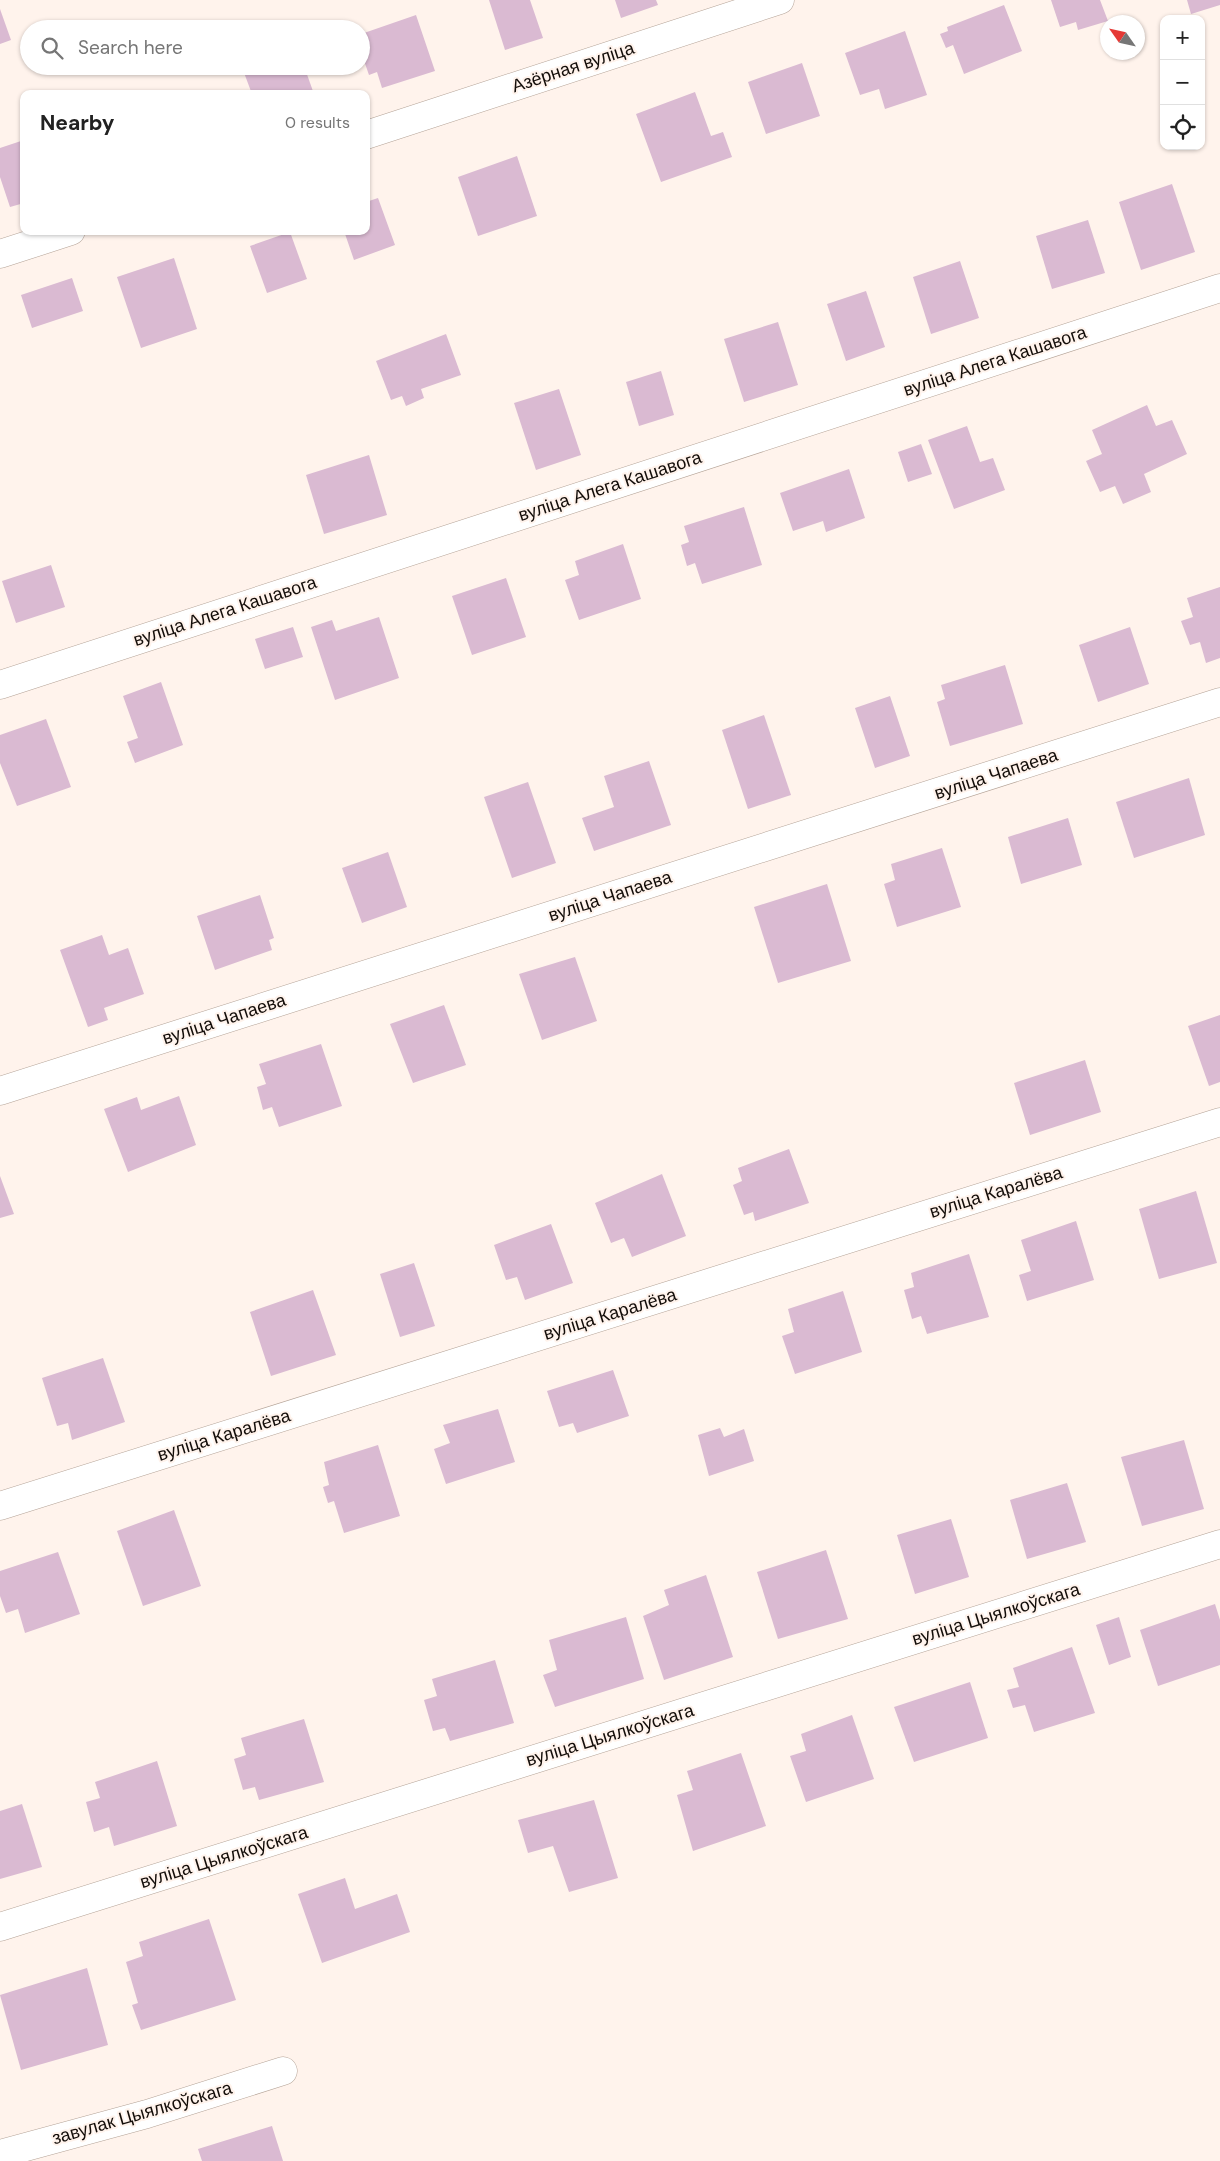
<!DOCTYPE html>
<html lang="en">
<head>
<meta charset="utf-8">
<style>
  body { margin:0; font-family:"DM Sans",sans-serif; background:#f2f2f2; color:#222 }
  .controls { position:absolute; right:15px; top:15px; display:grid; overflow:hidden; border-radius:10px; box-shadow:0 1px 4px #0004 }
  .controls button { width:45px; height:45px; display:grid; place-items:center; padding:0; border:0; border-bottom:1px solid #e0e0e0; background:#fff; color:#222; font:25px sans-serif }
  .compass { position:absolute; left:1100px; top:15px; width:45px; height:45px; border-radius:50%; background:#fff; box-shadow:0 1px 4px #0004; rotate:304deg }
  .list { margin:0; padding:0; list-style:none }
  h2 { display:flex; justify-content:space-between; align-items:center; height:65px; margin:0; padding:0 20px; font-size:21px }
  h2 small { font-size:16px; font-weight:400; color:#767676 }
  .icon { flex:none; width:28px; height:28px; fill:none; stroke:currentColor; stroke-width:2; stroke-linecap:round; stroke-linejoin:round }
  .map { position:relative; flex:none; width:1220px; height:2161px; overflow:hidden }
  .search { position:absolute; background:#fff; box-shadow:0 1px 4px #0004; left:20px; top:20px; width:350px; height:55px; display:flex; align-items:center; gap:12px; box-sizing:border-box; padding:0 18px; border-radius:28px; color:#767676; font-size:19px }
  .panel { position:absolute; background:#fff; box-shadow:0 1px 4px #0004; left:20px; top:90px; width:350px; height:145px; border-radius:10px }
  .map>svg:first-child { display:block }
  .building { fill:#dabad2 }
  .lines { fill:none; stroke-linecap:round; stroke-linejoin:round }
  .street-casing { stroke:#b4a397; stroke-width:29 }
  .street { stroke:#fff; stroke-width:28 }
  .labels { text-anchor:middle; stroke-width:4; stroke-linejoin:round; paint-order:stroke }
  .street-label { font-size:18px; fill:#130d09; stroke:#fff3ec }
</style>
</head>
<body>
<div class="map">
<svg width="1220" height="2161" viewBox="0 0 1220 2161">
  <rect width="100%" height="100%" fill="#fff3ec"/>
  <g class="building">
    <path d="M 489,0 L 530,0 L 543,38 L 505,50 Z"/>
    <path d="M 615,0 L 656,0 L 658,5 L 621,18 Z"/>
    <path d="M 1051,0 L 1100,0 L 1108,21 L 1078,30 L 1076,22 L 1060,27 Z"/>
    <path d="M 1187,0 L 1220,0 L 1220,5 L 1191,14 Z"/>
    <path d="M 1004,5 L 1022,51 L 964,74 L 953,45 L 946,48 L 940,34 L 948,31 L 947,27 Z"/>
    <path d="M 0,9 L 11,40 L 0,44 Z"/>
    <path d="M 416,15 L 435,71 L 382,88 L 377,72 L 369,75 L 361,52 L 361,46 L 368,44 L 364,33 Z"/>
    <path d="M 905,31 L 927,95 L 885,109 L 879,89 L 860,95 L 845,53 Z"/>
    <path d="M 802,63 L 820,116 L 766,134 L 748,82 Z"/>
    <path d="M 254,66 L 304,66 L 314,94 L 252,94 L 243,70 Z"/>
    <path d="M 695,92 L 711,136 L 723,132 L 732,157 L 661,182 L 636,114 Z"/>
    <path d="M 24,140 L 24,203 L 10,207 L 0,177 L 0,148 Z"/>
    <path d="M 517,156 L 537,216 L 478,236 L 458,177 Z"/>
    <path d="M 1172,184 L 1195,252 L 1141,270 L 1119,202 Z"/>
    <path d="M 378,198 L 395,245 L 354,260 L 344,231 L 366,231 L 366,202 Z"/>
    <path d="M 1088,220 L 1105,273 L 1052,289 L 1036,236 Z"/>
    <path d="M 290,232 L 307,279 L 267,293 L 250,246 Z"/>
    <path d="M 174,258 L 197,329 L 141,348 L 117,277 Z"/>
    <path d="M 960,261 L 979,318 L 931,334 L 913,277 Z"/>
    <path d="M 72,278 L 83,311 L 32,328 L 21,295 Z"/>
    <path d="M 866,291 L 885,347 L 846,361 L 827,304 Z"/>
    <path d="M 778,322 L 798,385 L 744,402 L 724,339 Z"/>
    <path d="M 446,334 L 461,375 L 421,389 L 424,398 L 406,406 L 402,396 L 391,400 L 376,361 Z"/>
    <path d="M 661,371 L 674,415 L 639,426 L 626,382 Z"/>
    <path d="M 559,389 L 581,455 L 536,470 L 514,403 Z"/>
    <path d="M 1147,405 L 1156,426 L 1172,420 L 1187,454 L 1144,474 L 1151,492 L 1123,504 L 1115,486 L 1100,492 L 1086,461 L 1102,454 L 1092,430 Z"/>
    <path d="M 967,426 L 980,462 L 993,458 L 1005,490 L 954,509 L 928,440 Z"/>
    <path d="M 921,444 L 932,474 L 908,482 L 898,452 Z"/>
    <path d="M 369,455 L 387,515 L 324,534 L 306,475 Z"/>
    <path d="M 849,469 L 865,518 L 826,532 L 823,521 L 793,531 L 780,493 Z"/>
    <path d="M 744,507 L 762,565 L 702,584 L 695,563 L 687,566 L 681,545 L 689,542 L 684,526 Z"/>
    <path d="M 623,544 L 641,599 L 579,620 L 565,580 L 579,575 L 575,561 Z"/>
    <path d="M 51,565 L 65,607 L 16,623 L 2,581 Z"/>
    <path d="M 506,578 L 526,637 L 472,655 L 452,596 Z"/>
    <path d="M 1220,587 L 1220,658 L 1206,663 L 1200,642 L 1190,645 L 1181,621 L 1193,617 L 1187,598 Z"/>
    <path d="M 379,617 L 399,678 L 335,700 L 311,627 L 332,620 L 336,631 Z"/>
    <path d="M 293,627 L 303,657 L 265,669 L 255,639 Z"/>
    <path d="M 1130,627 L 1149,684 L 1098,702 L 1079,645 Z"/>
    <path d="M 1005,665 L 1023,724 L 950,746 L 937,702 L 945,699 L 941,685 Z"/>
    <path d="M 161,682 L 183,745 L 135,763 L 127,742 L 138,738 L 123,696 Z"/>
    <path d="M 890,696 L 910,756 L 875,768 L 855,708 Z"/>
    <path d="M 764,715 L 791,795 L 748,809 L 722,730 Z"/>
    <path d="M 46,719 L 71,787 L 17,806 L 0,763 L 0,735 Z"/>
    <path d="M 649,761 L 671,825 L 594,851 L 582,818 L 614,807 L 604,776 Z"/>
    <path d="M 1189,778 L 1205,835 L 1134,858 L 1116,802 Z"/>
    <path d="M 528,782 L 556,863 L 512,878 L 484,797 Z"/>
    <path d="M 1068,818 L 1082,865 L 1021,884 L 1008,837 Z"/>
    <path d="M 942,848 L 961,907 L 897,927 L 884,884 L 895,880 L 891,864 Z"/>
    <path d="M 388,852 L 407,907 L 362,923 L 342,868 Z"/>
    <path d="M 827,884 L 851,961 L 778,983 L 754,907 Z"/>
    <path d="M 260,895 L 274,938 L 269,940 L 272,950 L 215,970 L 197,916 Z"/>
    <path d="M 102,935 L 109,955 L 128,948 L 144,994 L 104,1008 L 108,1020 L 88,1027 L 60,950 Z"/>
    <path d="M 575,957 L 597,1021 L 542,1040 L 519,974 Z"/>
    <path d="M 444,1005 L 466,1065 L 413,1083 L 390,1024 Z"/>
    <path d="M 1220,1015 L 1220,1082 L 1209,1086 L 1188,1026 Z"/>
    <path d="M 321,1044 L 342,1106 L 279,1127 L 272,1107 L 263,1110 L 257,1087 L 266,1084 L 259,1064 Z"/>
    <path d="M 1085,1060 L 1101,1112 L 1030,1135 L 1014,1083 Z"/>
    <path d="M 179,1096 L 196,1145 L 128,1172 L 104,1109 L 137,1097 L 141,1110 Z"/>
    <path d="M 789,1149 L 809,1203 L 755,1221 L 753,1212 L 744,1215 L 733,1185 L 742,1181 L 738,1168 Z"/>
    <path d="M 662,1174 L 686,1236 L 632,1257 L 624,1238 L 611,1243 L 595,1203 Z"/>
    <path d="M 0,1176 L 14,1214 L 0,1218 Z"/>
    <path d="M 1196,1191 L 1217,1263 L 1159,1279 L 1139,1209 Z"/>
    <path d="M 1076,1221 L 1094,1280 L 1027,1301 L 1019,1275 L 1031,1271 L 1021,1240 Z"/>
    <path d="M 551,1224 L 573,1283 L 525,1300 L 517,1277 L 506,1280 L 494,1245 Z"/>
    <path d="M 969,1254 L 989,1317 L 927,1334 L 921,1316 L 912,1319 L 904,1290 L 914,1287 L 911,1273 Z"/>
    <path d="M 414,1263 L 435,1326 L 400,1337 L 380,1274 Z"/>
    <path d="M 313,1290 L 336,1355 L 271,1376 L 250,1312 Z"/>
    <path d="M 843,1291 L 862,1352 L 795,1374 L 782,1336 L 794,1332 L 788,1309 Z"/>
    <path d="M 103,1358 L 125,1422 L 72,1440 L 68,1423 L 57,1426 L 42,1378 Z"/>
    <path d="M 613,1370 L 629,1416 L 577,1433 L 573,1423 L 559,1427 L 547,1391 Z"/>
    <path d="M 498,1409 L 515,1462 L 446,1484 L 434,1449 L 450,1443 L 443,1425 Z"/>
    <path d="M 720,1428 L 724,1437 L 744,1429 L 754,1461 L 709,1476 L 698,1435 Z"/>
    <path d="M 1184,1440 L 1204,1509 L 1142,1526 L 1121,1457 Z"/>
    <path d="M 378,1445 L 400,1516 L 344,1533 L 334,1501 L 328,1503 L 323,1487 L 329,1485 L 324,1462 Z"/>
    <path d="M 1067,1483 L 1086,1542 L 1027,1559 L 1010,1500 Z"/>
    <path d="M 174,1510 L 201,1586 L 143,1606 L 117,1531 Z"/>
    <path d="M 951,1519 L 969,1577 L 915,1594 L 897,1535 Z"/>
    <path d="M 826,1550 L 848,1619 L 778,1639 L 757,1572 Z"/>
    <path d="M 58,1552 L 80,1614 L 25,1633 L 18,1609 L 6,1613 L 0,1596 L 0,1571 Z"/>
    <path d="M 706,1575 L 733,1657 L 664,1680 L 643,1616 L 669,1605 L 664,1590 Z"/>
    <path d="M 1215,1604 L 1220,1620 L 1220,1665 L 1158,1686 L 1140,1630 Z"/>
    <path d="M 626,1617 L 644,1679 L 555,1707 L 543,1675 L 557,1670 L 549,1640 Z"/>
    <path d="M 1119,1617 L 1131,1657 L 1109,1665 L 1096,1625 Z"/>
    <path d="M 1072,1647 L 1095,1713 L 1034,1732 L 1025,1705 L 1013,1708 L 1007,1690 L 1019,1687 L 1013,1668 Z"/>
    <path d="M 495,1660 L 514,1723 L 450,1741 L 445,1728 L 433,1731 L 424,1700 L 437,1696 L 432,1679 Z"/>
    <path d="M 970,1682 L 988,1738 L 914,1762 L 894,1707 Z"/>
    <path d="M 852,1715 L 874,1779 L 806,1802 L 790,1756 L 806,1751 L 801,1734 Z"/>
    <path d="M 304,1719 L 324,1782 L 259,1800 L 255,1787 L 243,1790 L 234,1759 L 246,1755 L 241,1738 Z"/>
    <path d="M 741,1753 L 766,1826 L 693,1851 L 677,1795 L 693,1790 L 687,1771 Z"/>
    <path d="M 157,1761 L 177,1826 L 114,1846 L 109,1827 L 94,1832 L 86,1802 L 100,1798 L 95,1782 Z"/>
    <path d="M 594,1800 L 618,1878 L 569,1892 L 553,1846 L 528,1853 L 518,1820 Z"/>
    <path d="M 22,1804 L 42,1867 L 0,1879 L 0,1811 Z"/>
    <path d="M 345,1878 L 355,1909 L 397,1894 L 410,1932 L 322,1963 L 298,1894 Z"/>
    <path d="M 209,1919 L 236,2000 L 141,2030 L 132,2005 L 138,2003 L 126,1962 L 143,1956 L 139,1942 Z"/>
    <path d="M 87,1968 L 108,2045 L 21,2070 L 0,1995 Z"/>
    <path d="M 272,2126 L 283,2161 L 202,2161 L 198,2149 Z"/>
  </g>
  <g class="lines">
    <defs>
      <g id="street">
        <path d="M 366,135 L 780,0"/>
        <path d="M 0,254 L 71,231"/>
        <path d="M 0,685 L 1220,288"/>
        <path d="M 0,1091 L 1220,702"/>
        <path d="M 0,1506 L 1220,1122"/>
        <path d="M 0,1927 L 1220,1544"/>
        <path d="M 0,2154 L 147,2114 L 283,2071"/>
      </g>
    </defs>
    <use href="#street" class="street-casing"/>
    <use href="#street" class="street"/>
  </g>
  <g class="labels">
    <g class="street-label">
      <text transform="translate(573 67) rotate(-18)" y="6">Азёрная вуліца</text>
      <text transform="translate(995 361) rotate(-18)" y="6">вуліца Алега Кашавога</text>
      <text transform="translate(610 486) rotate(-18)" y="6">вуліца Алега Кашавога</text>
      <text transform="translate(225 611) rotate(-18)" y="6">вуліца Алега Кашавога</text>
      <text transform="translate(996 774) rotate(-18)" y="6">вуліца Чапаева</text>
      <text transform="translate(610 896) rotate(-18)" y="6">вуліца Чапаева</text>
      <text transform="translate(224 1019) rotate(-18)" y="6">вуліца Чапаева</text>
      <text transform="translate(996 1192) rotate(-17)" y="6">вуліца Каралёва</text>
      <text transform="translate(610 1314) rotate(-17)" y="6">вуліца Каралёва</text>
      <text transform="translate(224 1435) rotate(-17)" y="6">вуліца Каралёва</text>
      <text transform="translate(996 1614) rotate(-17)" y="6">вуліца Цыялкоўскага</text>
      <text transform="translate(610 1735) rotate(-17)" y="6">вуліца Цыялкоўскага</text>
      <text transform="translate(224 1857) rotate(-17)" y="6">вуліца Цыялкоўскага</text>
      <text transform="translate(142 2113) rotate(-16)" y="6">завулак Цыялкоўскага</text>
    </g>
  </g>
</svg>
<div class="controls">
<button>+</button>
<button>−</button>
<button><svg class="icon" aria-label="locate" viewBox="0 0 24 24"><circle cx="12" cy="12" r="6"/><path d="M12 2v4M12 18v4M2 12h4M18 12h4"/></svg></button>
</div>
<svg class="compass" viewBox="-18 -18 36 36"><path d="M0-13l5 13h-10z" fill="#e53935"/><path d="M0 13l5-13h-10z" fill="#767676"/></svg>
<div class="search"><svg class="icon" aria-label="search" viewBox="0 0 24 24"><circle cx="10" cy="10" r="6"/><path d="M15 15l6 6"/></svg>Search here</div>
<section class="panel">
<h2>Nearby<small>0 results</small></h2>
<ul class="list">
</ul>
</section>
</div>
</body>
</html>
